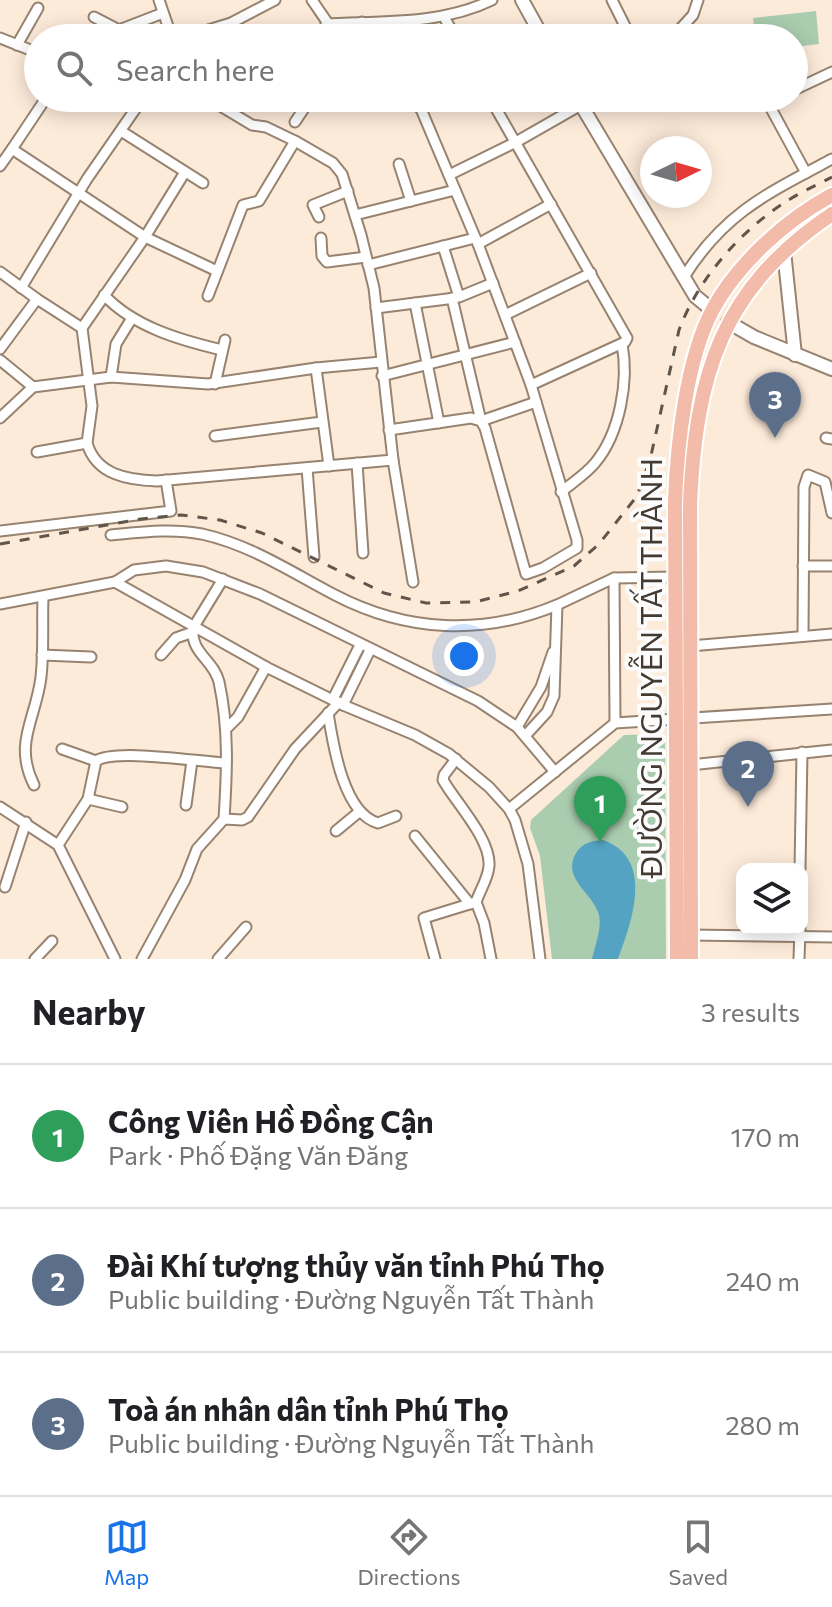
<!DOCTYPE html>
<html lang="en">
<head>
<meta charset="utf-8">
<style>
  body { margin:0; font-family:Commissioner,sans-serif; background:#f6f6f6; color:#202124 }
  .controls { position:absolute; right:24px; bottom:24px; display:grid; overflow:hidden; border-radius:16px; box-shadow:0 4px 20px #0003 }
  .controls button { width:72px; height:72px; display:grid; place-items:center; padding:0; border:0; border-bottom:2px solid #e0e0e0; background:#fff; color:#202124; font:40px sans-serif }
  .compass { position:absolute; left:640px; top:136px; width:72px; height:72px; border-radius:50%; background:#fff; box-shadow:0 4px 20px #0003; rotate:85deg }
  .you { position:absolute; left:464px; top:656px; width:28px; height:28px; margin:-20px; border:6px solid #fff; border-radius:50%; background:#1a73e8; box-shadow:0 0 0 12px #1a73e833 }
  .badge { display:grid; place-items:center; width:52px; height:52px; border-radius:50%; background:#1a73e8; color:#fff; font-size:26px; font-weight:700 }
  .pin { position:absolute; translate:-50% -66px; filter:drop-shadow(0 2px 4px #0008) }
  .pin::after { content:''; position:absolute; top:42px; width:28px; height:24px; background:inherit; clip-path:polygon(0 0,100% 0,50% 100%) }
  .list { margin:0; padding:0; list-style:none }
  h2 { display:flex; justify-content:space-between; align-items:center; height:104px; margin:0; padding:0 32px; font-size:34px }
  h2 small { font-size:26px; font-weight:400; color:#757577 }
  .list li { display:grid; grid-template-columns:52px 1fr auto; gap:24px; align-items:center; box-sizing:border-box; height:144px; padding:0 32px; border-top:2px solid #e0e0e0 }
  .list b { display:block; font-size:30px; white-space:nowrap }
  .list p { margin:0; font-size:26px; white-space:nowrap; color:#757577 }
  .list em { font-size:26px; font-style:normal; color:#757577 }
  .icon { flex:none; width:44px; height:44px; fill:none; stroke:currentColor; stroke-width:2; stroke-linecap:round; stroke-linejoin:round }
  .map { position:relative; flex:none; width:832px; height:959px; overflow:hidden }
  .search { position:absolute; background:#fff; box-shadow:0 4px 20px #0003; left:24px; right:24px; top:24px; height:88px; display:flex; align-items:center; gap:20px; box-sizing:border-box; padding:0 28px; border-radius:44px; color:#757577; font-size:30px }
  .sheet { height:536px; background:#fff }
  nav { display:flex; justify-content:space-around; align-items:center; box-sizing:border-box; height:112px; border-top:2px solid #e0e0e0; background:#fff; font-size:22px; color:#757577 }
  nav a { display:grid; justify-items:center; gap:4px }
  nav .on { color:#1a73e8 }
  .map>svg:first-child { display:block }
  .green { fill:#aacdaf }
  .water { fill:#54a3c3 }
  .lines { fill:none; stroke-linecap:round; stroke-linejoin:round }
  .street-casing { stroke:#97836f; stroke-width:13 }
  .secondary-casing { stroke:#97836f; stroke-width:16 }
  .primary-casing { stroke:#fff; stroke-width:18 }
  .street { stroke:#fff; stroke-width:9 }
  .secondary { stroke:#fff; stroke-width:12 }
  .primary { stroke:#f2bbaa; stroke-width:14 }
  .rail { stroke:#5f554b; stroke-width:3; stroke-dasharray:10 10; stroke-linecap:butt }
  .labels { text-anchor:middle; stroke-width:8; stroke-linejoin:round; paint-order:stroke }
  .street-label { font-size:30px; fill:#433b32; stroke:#fcfcfc }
</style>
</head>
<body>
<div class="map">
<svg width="832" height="959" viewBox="0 0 832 959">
  <rect width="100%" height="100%" fill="#fdebda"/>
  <g class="green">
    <path d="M 816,11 L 819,44 L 794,47 L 794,38 L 755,38 L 753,18 Z"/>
    <path d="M 665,734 L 666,959 L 552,959 L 540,856 L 530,828 L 531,820 L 624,735 Z"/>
  </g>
  <path class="water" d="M 603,840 C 655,858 632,922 618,959 L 592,959 C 595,946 602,928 599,915 C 593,892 561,879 576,853 C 583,842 592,841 603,840 Z"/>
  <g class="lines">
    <defs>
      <g id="street">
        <path d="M 159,0 L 172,38"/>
        <path d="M 312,0 L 338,38"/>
        <path d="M 612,0 L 631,38"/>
        <path d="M 94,17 L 119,30 L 163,13"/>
        <path d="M 444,17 L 456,38"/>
        <path d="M 326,24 C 382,21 441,25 492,0"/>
        <path d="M 0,38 L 38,53"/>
        <path d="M 182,38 L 231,23 L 275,0"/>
        <path d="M 354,38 L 362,22"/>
        <path d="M 672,38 L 693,15 L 698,0"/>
        <path d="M 17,45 L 38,8"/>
        <path d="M 794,90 L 832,72"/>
        <path d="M 46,98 L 12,149 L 145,237 L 185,172"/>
        <path d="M 490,98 L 627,338 L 625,342 L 531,385"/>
        <path d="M 760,98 L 768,103 L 806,173"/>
        <path d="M 421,109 L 443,98"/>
        <path d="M 295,122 L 311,98"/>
        <path d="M 121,131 L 203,183"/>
        <path d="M 399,164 L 411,201"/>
        <path d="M 0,166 L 12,149"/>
        <path d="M 449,175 L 516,142 L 593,98"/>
        <path d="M 355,215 L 455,190"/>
        <path d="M 319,217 L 313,205 L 348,191"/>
        <path d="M 321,238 L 322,256 L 327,262 L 366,257"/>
        <path d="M 478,244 L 551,204"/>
        <path d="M 443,246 L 459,297 L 493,283"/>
        <path d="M 368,265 L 475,238"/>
        <path d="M 0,272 L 37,299 L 82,328"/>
        <path d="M 684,277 C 724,213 768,193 832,159"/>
        <path d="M 21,288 L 87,179 L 143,98"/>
        <path d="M 104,295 C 134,327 180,340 222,350"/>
        <path d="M 208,296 L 243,205 L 259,201 L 295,141"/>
        <path d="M 452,298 L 481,421 L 536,402"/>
        <path d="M 415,303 L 439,423"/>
        <path d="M 376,308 L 455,298"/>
        <path d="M 505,315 L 591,273"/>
        <path d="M 0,349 L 37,299"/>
        <path d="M 0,360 L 33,387 L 111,377 L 208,384 L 316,368 L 381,362"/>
        <path d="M 316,368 L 329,466"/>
        <path d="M 382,376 L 515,342"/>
        <path d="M 111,377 L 116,344 L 132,318"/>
        <path d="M 215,384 L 225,340"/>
        <path d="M 0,418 L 33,387"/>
        <path d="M 389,430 L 471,418 L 481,421 L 485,428 L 526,574 L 543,568 L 577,548 L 577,540 L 531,385 L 478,244 L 421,109 L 408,98"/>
        <path d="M 215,436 L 322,422"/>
        <path d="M 826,438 L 832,439"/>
        <path d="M 87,443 L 92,406 L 82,328 L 145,237 L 217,271"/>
        <path d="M 37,452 L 87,443 C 96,475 128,480 157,481 L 393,460 L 374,288 L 361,235 L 342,174 L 333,163 L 295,141 L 266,127 L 252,125 L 207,98"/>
        <path d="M 393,460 L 413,582"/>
        <path d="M 357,463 L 363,553"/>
        <path d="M 307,468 L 314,557"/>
        <path d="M 561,492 C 572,483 586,474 595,463 C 620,433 629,381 622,344"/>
        <path d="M 0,531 L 171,511 L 166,480"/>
        <path d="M 111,535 C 142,532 171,528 202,534 C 251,545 291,572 335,595 C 406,632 483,636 557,605"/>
        <path d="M 803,566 L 832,566"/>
        <path d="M 614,578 L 615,723"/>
        <path d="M 115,582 L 134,570 L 166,566 L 203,572 L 260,594 L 478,701 L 517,727 L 555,772"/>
        <path d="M 0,604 L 115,582 L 266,667 L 343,705 L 415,735 L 449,754 L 489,787 L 509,809 L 515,820 L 528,864 L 540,959"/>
        <path d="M 803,636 L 804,487 L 808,475 L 825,482 L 832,513"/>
        <path d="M 690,646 L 832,634"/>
        <path d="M 42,655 L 91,657"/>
        <path d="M 161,655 L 176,638 L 193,632"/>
        <path d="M 333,699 L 360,645"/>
        <path d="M 343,705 L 370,650"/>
        <path d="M 328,713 C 333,744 343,813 378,823 L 396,816"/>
        <path d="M 228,727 L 238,717 L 266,667"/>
        <path d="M 517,727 L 541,687 L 553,652"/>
        <path d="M 525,736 L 547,712 L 554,696 L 557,605 L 614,578 L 676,577"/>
        <path d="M 62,749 L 96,761"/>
        <path d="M 456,759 L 444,775 L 443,780 C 456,803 491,839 489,866 C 488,879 480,890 476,902"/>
        <path d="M 690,765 L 832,750"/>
        <path d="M 34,785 C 13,743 36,719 41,677 C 44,650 42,623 43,597"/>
        <path d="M 88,799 L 122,807"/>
        <path d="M 186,805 L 192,761"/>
        <path d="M 0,807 L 58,845 L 115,959"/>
        <path d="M 509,809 L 615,723 L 832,709"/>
        <path d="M 224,819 L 242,820 L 248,817 L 295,749 L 339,702"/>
        <path d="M 336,831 L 359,812"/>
        <path d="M 415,836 L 470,904"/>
        <path d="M 58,845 L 88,799 L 96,761 C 115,748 199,762 226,763"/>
        <path d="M 800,869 L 802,752"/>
        <path d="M 5,887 L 26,822"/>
        <path d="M 688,935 L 832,937"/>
        <path d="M 35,959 L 52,941"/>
        <path d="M 142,959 L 185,880 L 197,849 L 224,819 C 227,772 229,728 219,682 C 214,660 190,653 193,628 L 223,579"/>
        <path d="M 218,959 L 246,927"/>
        <path d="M 435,959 L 424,918 L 476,902 L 484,923 L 491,959"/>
        <path d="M 799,959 L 800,929"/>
      </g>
      <g id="secondary">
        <path d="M 522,0 L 543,38"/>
        <path d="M 577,98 L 695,296 L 712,310"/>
        <path d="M 784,251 L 795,355"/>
        <path d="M 728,322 L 754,337 L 832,369"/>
      </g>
      <g id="primary">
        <path d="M 677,959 L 675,502 C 677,446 686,359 713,309 C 738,263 786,220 832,195"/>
        <path d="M 691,959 L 690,504 C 696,374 721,289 832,214"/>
      </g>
    </defs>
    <use href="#street" class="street-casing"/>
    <use href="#secondary" class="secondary-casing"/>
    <use href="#primary" class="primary-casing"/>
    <use href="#street" class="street"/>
    <use href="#secondary" class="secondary"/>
    <use href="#primary" class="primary"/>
    <path class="rail" d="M 0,544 L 141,519 L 181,515 L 220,520 L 262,533 L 384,593 L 426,603 L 475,602 L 518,591 L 574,566 L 599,544 L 637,496 L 650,460 L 679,330 C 698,279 741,230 787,201 C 801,192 817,185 832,177"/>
  </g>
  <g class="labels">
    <g class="street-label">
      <text transform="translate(652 668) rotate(-90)" y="10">ĐƯỜNG NGUYỄN TẤT THÀNH</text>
    </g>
  </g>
</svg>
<div class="controls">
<button><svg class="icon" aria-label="layers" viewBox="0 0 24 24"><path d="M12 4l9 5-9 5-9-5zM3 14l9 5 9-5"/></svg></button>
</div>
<svg class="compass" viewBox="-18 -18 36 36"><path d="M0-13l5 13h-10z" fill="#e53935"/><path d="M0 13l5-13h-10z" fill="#757577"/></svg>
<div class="you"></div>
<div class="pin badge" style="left:600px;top:842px;background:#2e9e5b">1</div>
<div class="pin badge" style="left:748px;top:807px;background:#5c6f8a">2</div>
<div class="pin badge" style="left:775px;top:438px;background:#5c6f8a">3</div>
<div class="search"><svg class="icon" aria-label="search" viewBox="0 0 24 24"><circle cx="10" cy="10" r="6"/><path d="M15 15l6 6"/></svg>Search here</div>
</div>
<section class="sheet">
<h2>Nearby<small>3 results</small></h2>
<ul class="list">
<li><span class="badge" style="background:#2e9e5b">1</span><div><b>Công Viên Hồ Đồng Cận</b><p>Park · Phố Đặng Văn Đăng</p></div><em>170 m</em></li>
<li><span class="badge" style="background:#5c6f8a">2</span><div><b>Đài Khí tượng thủy văn tỉnh Phú Thọ</b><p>Public building · Đường Nguyễn Tất Thành</p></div><em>240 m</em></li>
<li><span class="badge" style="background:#5c6f8a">3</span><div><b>Toà án nhân dân tỉnh Phú Thọ</b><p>Public building · Đường Nguyễn Tất Thành</p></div><em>280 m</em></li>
</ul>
</section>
<nav>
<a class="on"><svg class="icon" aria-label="map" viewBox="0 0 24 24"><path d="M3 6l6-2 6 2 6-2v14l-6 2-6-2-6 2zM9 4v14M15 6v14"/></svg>Map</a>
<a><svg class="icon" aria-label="directions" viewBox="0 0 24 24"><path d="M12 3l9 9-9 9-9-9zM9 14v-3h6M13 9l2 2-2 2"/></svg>Directions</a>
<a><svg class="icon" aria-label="saved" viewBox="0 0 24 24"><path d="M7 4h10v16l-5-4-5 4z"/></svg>Saved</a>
</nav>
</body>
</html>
